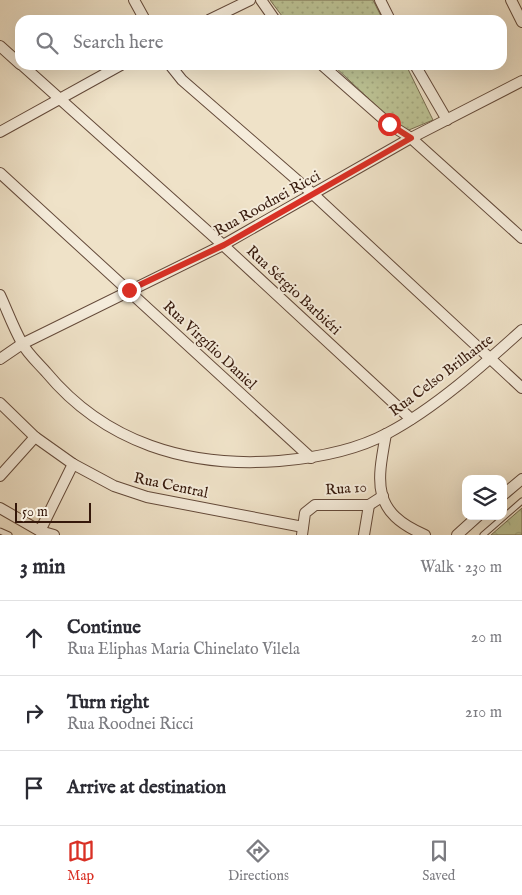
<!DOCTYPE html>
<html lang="en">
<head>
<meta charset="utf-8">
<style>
  body { margin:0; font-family:"IM FELL English",serif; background:#f7f7f7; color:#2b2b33 }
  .controls { position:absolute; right:15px; bottom:15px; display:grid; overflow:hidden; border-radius:10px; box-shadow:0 5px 20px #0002 }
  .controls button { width:45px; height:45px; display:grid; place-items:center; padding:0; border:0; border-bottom:1px solid #e1e1e2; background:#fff; color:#2b2b33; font:25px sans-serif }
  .scale { position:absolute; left:15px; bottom:12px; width:76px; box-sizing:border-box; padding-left:5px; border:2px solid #35180b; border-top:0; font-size:14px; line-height:18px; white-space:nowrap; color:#35180b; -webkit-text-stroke:4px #f5ecdb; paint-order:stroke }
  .stop { position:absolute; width:15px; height:15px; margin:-11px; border:4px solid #d93025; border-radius:50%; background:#fff }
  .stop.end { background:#d93025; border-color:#fff; box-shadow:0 1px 5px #0008 }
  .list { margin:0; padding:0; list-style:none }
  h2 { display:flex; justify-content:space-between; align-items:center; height:65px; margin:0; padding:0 20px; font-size:21px }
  h2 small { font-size:16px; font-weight:400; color:#7c7c81 }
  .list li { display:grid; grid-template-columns:32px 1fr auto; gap:15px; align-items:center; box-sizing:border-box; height:75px; padding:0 20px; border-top:1px solid #e1e1e2 }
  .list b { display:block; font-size:19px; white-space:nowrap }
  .list p { margin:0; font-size:16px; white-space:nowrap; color:#7c7c81 }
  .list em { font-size:16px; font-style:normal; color:#7c7c81 }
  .icon { flex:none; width:28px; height:28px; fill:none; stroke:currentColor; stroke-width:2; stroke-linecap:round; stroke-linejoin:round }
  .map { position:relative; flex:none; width:522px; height:535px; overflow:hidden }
  .search { position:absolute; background:#fff; box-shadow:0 5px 20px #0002; left:15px; right:15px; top:15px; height:55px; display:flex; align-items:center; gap:12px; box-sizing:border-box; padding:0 18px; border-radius:15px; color:#7c7c81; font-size:19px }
  .sheet { height:290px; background:#fff }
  nav { display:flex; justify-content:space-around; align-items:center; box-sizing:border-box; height:70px; border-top:1px solid #e1e1e2; background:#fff; font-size:14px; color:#7c7c81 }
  nav a { display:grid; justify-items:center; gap:2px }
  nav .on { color:#d93025 }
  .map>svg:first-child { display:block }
  .grass { fill:url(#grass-dots); stroke:#786d50 }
  .forest { fill:url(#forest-crowns); stroke:#786d50 }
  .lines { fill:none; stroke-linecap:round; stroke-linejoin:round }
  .service-casing { stroke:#644a3a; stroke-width:7 }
  .minor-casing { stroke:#644a3a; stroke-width:12 }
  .service { stroke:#f5ecdb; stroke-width:5 }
  .minor { stroke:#f5ecdb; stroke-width:10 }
  .route { stroke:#d93025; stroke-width:6 }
  .labels { text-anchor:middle; stroke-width:4; stroke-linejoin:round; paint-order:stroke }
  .street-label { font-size:15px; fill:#35180b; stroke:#f5ecdb }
</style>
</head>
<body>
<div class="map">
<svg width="522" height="535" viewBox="0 0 522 535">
  <defs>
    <pattern id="grass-dots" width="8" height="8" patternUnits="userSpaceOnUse" patternTransform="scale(1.25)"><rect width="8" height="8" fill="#bcc294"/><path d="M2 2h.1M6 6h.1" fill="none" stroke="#a2a67e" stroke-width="1.8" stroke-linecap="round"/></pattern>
    <pattern id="forest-crowns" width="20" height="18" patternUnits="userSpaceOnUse" patternTransform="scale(1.25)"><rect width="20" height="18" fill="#bcc294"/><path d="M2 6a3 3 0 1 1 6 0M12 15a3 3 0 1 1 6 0" fill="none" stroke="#a2a67e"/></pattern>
  </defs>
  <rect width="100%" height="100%" fill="#efe2c8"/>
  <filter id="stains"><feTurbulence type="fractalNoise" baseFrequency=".004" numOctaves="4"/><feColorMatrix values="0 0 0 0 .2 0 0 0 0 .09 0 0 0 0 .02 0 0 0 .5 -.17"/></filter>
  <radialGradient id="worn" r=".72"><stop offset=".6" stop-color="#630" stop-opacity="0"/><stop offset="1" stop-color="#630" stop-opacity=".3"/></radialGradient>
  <g class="grass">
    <path d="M 270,0 L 373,0 L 383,20 L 285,20 Z"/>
    <path d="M 333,65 L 406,65 L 433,120 L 404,132 Z"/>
  </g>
  <path class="forest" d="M 522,508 L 522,535 L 491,535 Z"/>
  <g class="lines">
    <defs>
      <g id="service">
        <path d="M 0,531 L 9,535"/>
        <path d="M 483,535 L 522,501"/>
      </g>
      <g id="minor">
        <path d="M 134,0 L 145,20"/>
        <path d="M 261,0 L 275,20"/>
        <path d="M 380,0 L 390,20"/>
        <path d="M 511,0 L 522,22"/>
        <path d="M 209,20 L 250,0"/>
        <path d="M 0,46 L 20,64"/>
        <path d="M 22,65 L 223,245 L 411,419"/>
        <path d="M 170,65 L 182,80 L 313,194 L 522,388"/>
        <path d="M 322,65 L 389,124 L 411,138 L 522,238"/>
        <path d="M 415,65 L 447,120"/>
        <path d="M 0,132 L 121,65"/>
        <path d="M 0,173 L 311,458"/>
        <path d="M 0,295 C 7,310 13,327 22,343 C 27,353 38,363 46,372 C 105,443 188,468 279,461 C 315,458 355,451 388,433 C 435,408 482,366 522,330"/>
        <path d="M 0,359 L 22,344 L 223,245 L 411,138 L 522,81"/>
        <path d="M 0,403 L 35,437 L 73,464 L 114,486 L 147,497 L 303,527"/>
        <path d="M 386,434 C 377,483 371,512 425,535"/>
        <path d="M 0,476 L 35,437"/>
        <path d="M 503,495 L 522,479"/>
        <path d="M 0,508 L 40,531 L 54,535"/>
        <path d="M 40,531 L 73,464"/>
        <path d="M 302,535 L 305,513 L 315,505 L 369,505 L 383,496"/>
        <path d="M 364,535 L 369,505"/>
        <path d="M 457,535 L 478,516"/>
      </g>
    </defs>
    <use href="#service" class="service-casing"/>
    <use href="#minor" class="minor-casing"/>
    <use href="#service" class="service"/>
    <use href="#minor" class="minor"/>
  </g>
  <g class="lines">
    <path class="route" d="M 129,290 L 224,245 L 411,138 L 389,124"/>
  </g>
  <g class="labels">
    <g class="street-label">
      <text transform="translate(267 203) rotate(-29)" y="5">Rua Roodnei Ricci</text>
      <text transform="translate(294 290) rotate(43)" y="5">Rua Sérgio Barbiéri</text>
      <text transform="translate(210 345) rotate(43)" y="5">Rua Virgílio Daniel</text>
      <text transform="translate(441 375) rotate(-37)" y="5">Rua Celso Brilhante</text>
      <text transform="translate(171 485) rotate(12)" y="5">Rua Central</text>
      <text transform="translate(346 488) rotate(-4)" y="5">Rua 10</text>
    </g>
  </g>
  <rect width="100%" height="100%" filter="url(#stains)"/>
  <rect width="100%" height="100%" fill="url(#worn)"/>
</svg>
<div class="controls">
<button><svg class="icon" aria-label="layers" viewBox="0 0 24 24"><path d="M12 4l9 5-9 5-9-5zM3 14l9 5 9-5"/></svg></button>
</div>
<div class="scale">50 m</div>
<div class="stop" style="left:389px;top:124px"></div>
<div class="stop end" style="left:129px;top:290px"></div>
<div class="search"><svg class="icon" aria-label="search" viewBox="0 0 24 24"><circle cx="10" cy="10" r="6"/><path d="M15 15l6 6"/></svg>Search here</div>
</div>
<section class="sheet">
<h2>3 min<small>Walk · 230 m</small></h2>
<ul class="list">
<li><svg class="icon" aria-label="ahead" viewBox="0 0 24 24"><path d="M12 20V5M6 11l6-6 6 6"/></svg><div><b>Continue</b><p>Rua Eliphas Maria Chinelato Vilela</p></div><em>20 m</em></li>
<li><svg class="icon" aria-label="right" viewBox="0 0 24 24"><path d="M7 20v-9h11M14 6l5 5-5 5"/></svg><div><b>Turn right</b><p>Rua Roodnei Ricci</p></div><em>210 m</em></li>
<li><svg class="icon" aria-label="arrive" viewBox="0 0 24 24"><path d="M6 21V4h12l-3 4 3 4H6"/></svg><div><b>Arrive at destination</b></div></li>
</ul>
</section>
<nav>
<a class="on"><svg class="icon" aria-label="map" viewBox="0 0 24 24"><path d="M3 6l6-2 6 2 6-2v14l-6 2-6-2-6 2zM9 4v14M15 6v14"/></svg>Map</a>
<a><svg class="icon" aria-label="directions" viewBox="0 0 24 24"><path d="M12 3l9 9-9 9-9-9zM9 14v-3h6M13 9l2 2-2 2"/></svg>Directions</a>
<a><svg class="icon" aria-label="saved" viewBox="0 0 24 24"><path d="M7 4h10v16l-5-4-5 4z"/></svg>Saved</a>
</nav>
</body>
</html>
